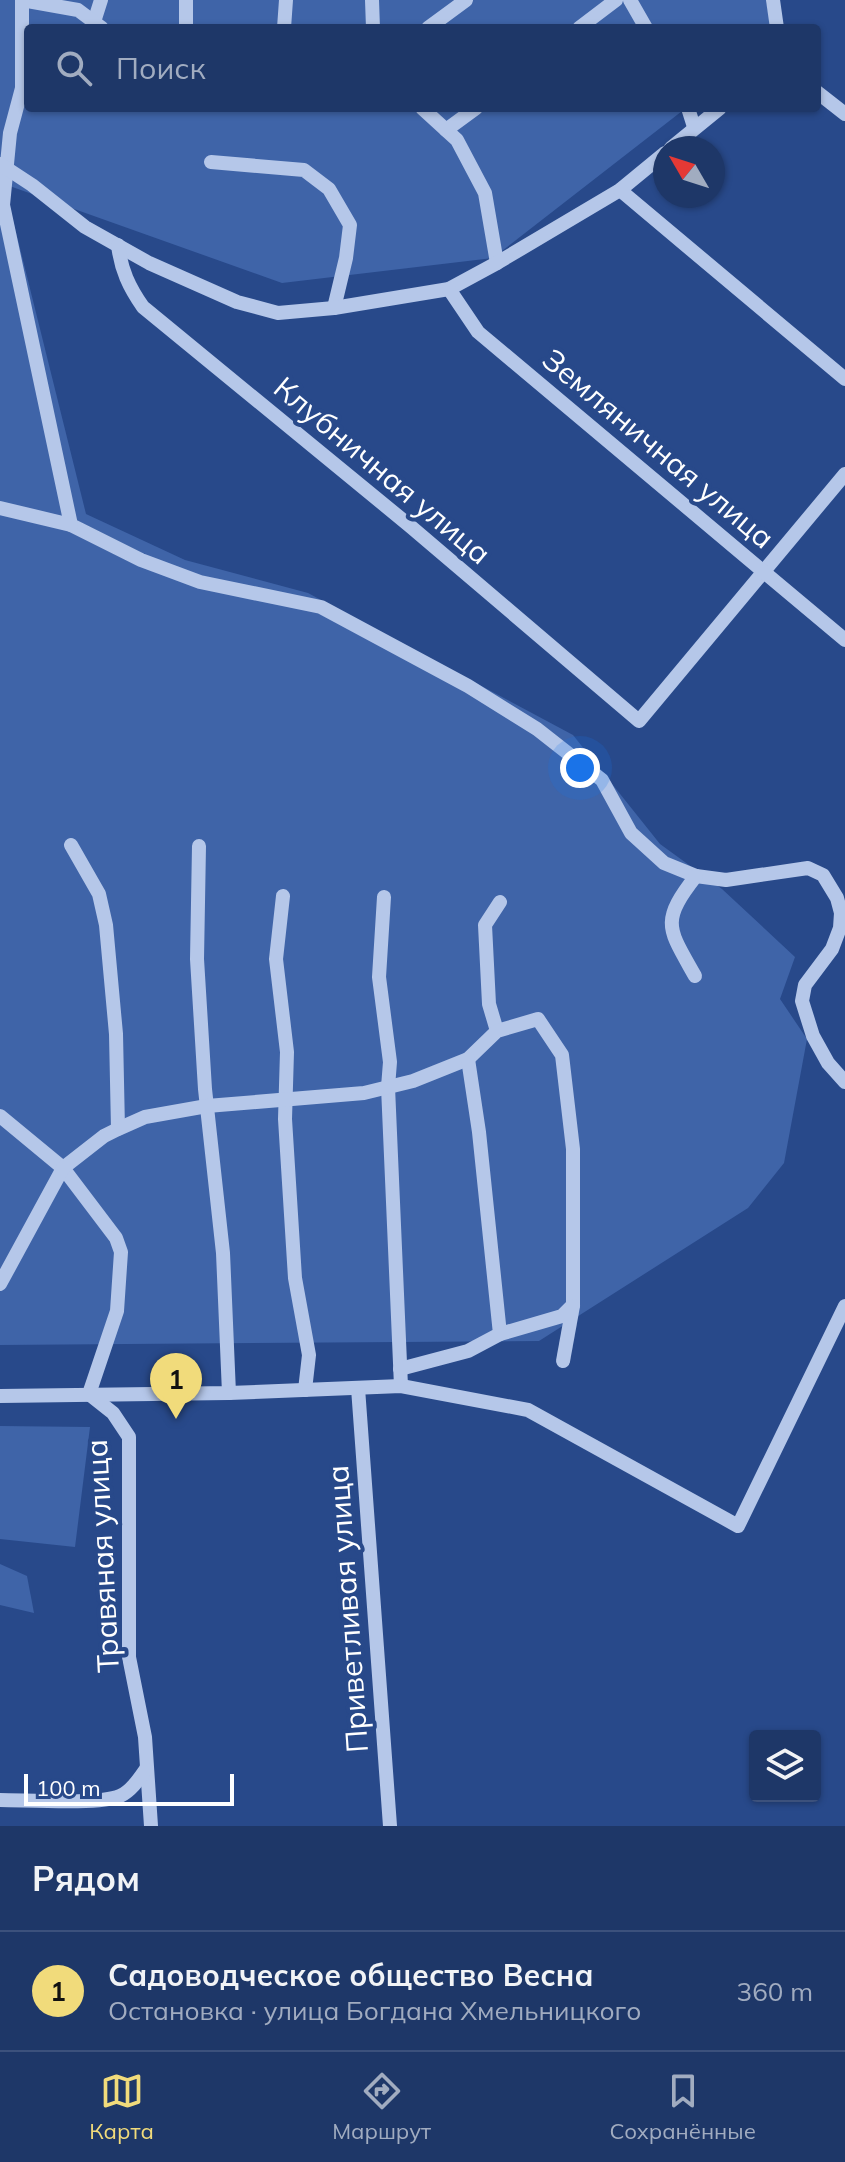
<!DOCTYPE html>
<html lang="ru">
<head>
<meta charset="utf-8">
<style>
  body { margin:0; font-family:Mulish,sans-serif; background:#263f6e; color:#f1f3f6 }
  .controls { position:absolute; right:24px; bottom:24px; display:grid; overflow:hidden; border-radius:8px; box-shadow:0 2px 6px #0004 }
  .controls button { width:72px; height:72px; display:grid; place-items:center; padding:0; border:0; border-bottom:2px solid #3c517c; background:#1e3768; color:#f1f3f6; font:40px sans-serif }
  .compass { position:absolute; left:653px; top:136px; width:72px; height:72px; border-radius:50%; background:#1e3768; box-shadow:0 2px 6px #0004; rotate:309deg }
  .scale { position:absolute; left:24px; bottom:20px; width:210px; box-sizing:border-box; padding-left:8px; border:4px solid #fff; border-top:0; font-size:22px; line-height:28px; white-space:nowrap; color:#fff; -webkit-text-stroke:6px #28498a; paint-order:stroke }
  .you { position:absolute; left:580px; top:768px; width:28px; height:28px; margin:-20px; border:6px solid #fff; border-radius:50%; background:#1a73e8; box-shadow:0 0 0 12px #1a73e833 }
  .badge { display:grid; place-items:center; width:52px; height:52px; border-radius:50%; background:#f1db7b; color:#111; font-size:26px; font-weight:700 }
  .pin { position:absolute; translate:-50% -66px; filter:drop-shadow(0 2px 4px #0008) }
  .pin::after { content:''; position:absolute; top:42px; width:28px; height:24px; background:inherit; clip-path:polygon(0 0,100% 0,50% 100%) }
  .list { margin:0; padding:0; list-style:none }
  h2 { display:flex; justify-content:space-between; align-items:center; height:104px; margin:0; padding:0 32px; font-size:34px }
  h2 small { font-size:26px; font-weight:400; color:#a1acc0 }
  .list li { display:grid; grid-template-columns:52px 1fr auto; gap:24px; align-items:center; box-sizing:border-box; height:120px; padding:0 32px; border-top:2px solid #3c517c }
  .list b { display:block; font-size:30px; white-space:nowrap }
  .list p { margin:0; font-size:26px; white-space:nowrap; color:#a1acc0 }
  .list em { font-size:26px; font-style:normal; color:#a1acc0 }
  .icon { flex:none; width:44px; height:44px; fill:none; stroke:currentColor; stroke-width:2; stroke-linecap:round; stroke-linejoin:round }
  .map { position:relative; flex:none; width:845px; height:1826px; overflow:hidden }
  .search { position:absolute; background:#1e3768; box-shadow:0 2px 6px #0004; left:24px; right:24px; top:24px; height:88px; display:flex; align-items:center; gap:20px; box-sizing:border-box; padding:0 28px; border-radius:8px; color:#a1acc0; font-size:30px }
  .sheet { height:224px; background:#1e3768 }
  nav { display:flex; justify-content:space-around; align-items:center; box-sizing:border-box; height:112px; border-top:2px solid #3c517c; background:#1e3768; font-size:22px; color:#a1acc0 }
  nav a { display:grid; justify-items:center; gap:4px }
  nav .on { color:#f1db7b }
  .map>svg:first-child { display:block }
  .green { fill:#3f64a8 }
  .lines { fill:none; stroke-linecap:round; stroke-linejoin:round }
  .minor { stroke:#b5c7e9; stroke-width:14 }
  .labels { text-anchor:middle; stroke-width:8; stroke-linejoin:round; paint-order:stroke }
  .street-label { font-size:30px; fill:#fff; stroke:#28498a }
</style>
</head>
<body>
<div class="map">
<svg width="845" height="1826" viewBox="0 0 845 1826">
  <rect width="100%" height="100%" fill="#28498a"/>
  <g class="green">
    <path d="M 0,0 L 766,0 L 771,28 L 28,28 L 28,108 L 686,108 L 493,258 L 282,283 L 4,184 L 86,514 L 185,560 L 308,593 L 573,735 L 660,844 L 722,889 L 795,957 L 780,999 L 807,1039 L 784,1163 L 748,1208 L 539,1341 L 0,1345 Z"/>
    <path d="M 0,1426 L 90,1427 L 75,1547 L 0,1539 Z"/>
    <path d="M 0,1564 L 27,1576 L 34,1613 L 0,1605 Z"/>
  </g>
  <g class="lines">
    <g class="minor">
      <path d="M 186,0 L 186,28"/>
      <path d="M 372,0 L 373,28"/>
      <path d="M 630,0 L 646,28"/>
      <path d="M 773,0 L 777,28"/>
      <path d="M 94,22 L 101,0"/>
      <path d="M 102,28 L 78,10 L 22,0 L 22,88 L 10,133 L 3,205 L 71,525 L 141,560 L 200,582 L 321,607 L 468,686 L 537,729 L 602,780 L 631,833 L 664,863 L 696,876 L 726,880 L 808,868 L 823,875 L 837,898 L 841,913 L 840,928 L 832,949 L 805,985 L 802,1001 L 813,1036 L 828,1063 L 845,1082"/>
      <path d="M 284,28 L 286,0"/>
      <path d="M 428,28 L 466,0"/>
      <path d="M 579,28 L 616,0"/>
      <path d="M 817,92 L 845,114"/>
      <path d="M 422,108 L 457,140 L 485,193 L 497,263"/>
      <path d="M 688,108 L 694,127"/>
      <path d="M 446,130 L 476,108"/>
      <path d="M 671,148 L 720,108"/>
      <path d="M 211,162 L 304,170 L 329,189 L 350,225 L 346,258 L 334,308"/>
      <path d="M 0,164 L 32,185 L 85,227 L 149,263 L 237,302 L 278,313 L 334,308 L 449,289 L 497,263 L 620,190 L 665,153"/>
      <path d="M 620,190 L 845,379"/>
      <path d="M 118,245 C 121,270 129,287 143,307 L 410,526 L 639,721 L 845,474"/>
      <path d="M 449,289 L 478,332 L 845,640"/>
      <path d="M 0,508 L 71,525"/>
      <path d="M 71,845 L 99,894 L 106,925 L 116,1034 L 118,1129"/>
      <path d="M 199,846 L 197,959 L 205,1089 L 223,1253 L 229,1393"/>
      <path d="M 283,896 L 276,959 L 287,1052 L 285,1119 L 295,1278 L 309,1355 L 305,1390"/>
      <path d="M 384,897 L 379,977 L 390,1062 L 388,1087 L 401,1386"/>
      <path d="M 695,976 C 668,928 660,922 696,876"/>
      <path d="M 497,1031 L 489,1004 L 485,925 L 500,902"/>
      <path d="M 0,1116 L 63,1168 L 116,1238 L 121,1252 L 117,1311 L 89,1394 L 113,1413 L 129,1437 L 129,1657 L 145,1737 L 151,1826"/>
      <path d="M 0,1284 L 63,1168 L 104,1136 L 118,1129 L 145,1117 L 207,1106 L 364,1093 L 413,1081 L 468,1059 L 497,1031 L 538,1019 L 562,1055 L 573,1149 L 573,1305 L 562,1316 L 500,1334"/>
      <path d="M 563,1361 L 573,1306"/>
      <path d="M 400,1369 L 468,1351 L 500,1334 L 479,1132 L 468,1059"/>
      <path d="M 358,1388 L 390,1826"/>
      <path d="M 0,1396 L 229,1393 L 401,1386 L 528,1410 L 738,1526 L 845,1306"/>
      <path d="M 0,1800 C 26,1800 99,1805 120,1796 C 131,1791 139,1779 146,1769"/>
    </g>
  </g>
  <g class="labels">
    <g class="street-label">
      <text transform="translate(658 449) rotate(40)" y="10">Земляничная улица</text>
      <text transform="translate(382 471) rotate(40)" y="10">Клубничная улица</text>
      <text transform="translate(103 1556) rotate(-93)" y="10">Травяная улица</text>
      <text transform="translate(348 1609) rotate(-94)" y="10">Приветливая улица</text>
    </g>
  </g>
</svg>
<div class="controls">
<button><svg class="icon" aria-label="layers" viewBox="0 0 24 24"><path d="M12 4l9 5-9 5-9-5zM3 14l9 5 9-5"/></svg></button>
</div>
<svg class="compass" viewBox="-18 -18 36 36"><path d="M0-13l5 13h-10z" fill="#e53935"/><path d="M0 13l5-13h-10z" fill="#a1acc0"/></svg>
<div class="scale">100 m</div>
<div class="you"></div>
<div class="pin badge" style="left:176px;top:1419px">1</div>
<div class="search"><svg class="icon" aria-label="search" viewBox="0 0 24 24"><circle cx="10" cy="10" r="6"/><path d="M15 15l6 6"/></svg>Поиск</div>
</div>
<section class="sheet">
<h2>Рядом<small></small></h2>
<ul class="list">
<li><span class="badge">1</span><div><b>Садоводческое общество Весна</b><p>Остановка · улица Богдана Хмельницкого</p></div><em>360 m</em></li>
</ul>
</section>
<nav>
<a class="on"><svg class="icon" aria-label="map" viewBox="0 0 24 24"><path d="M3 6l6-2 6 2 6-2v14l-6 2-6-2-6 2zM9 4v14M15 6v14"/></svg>Карта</a>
<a><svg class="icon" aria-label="directions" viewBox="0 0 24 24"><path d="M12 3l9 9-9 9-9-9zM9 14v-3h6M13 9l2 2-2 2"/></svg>Маршрут</a>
<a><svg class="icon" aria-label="saved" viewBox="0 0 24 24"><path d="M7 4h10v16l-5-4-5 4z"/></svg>Сохранённые</a>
</nav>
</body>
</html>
